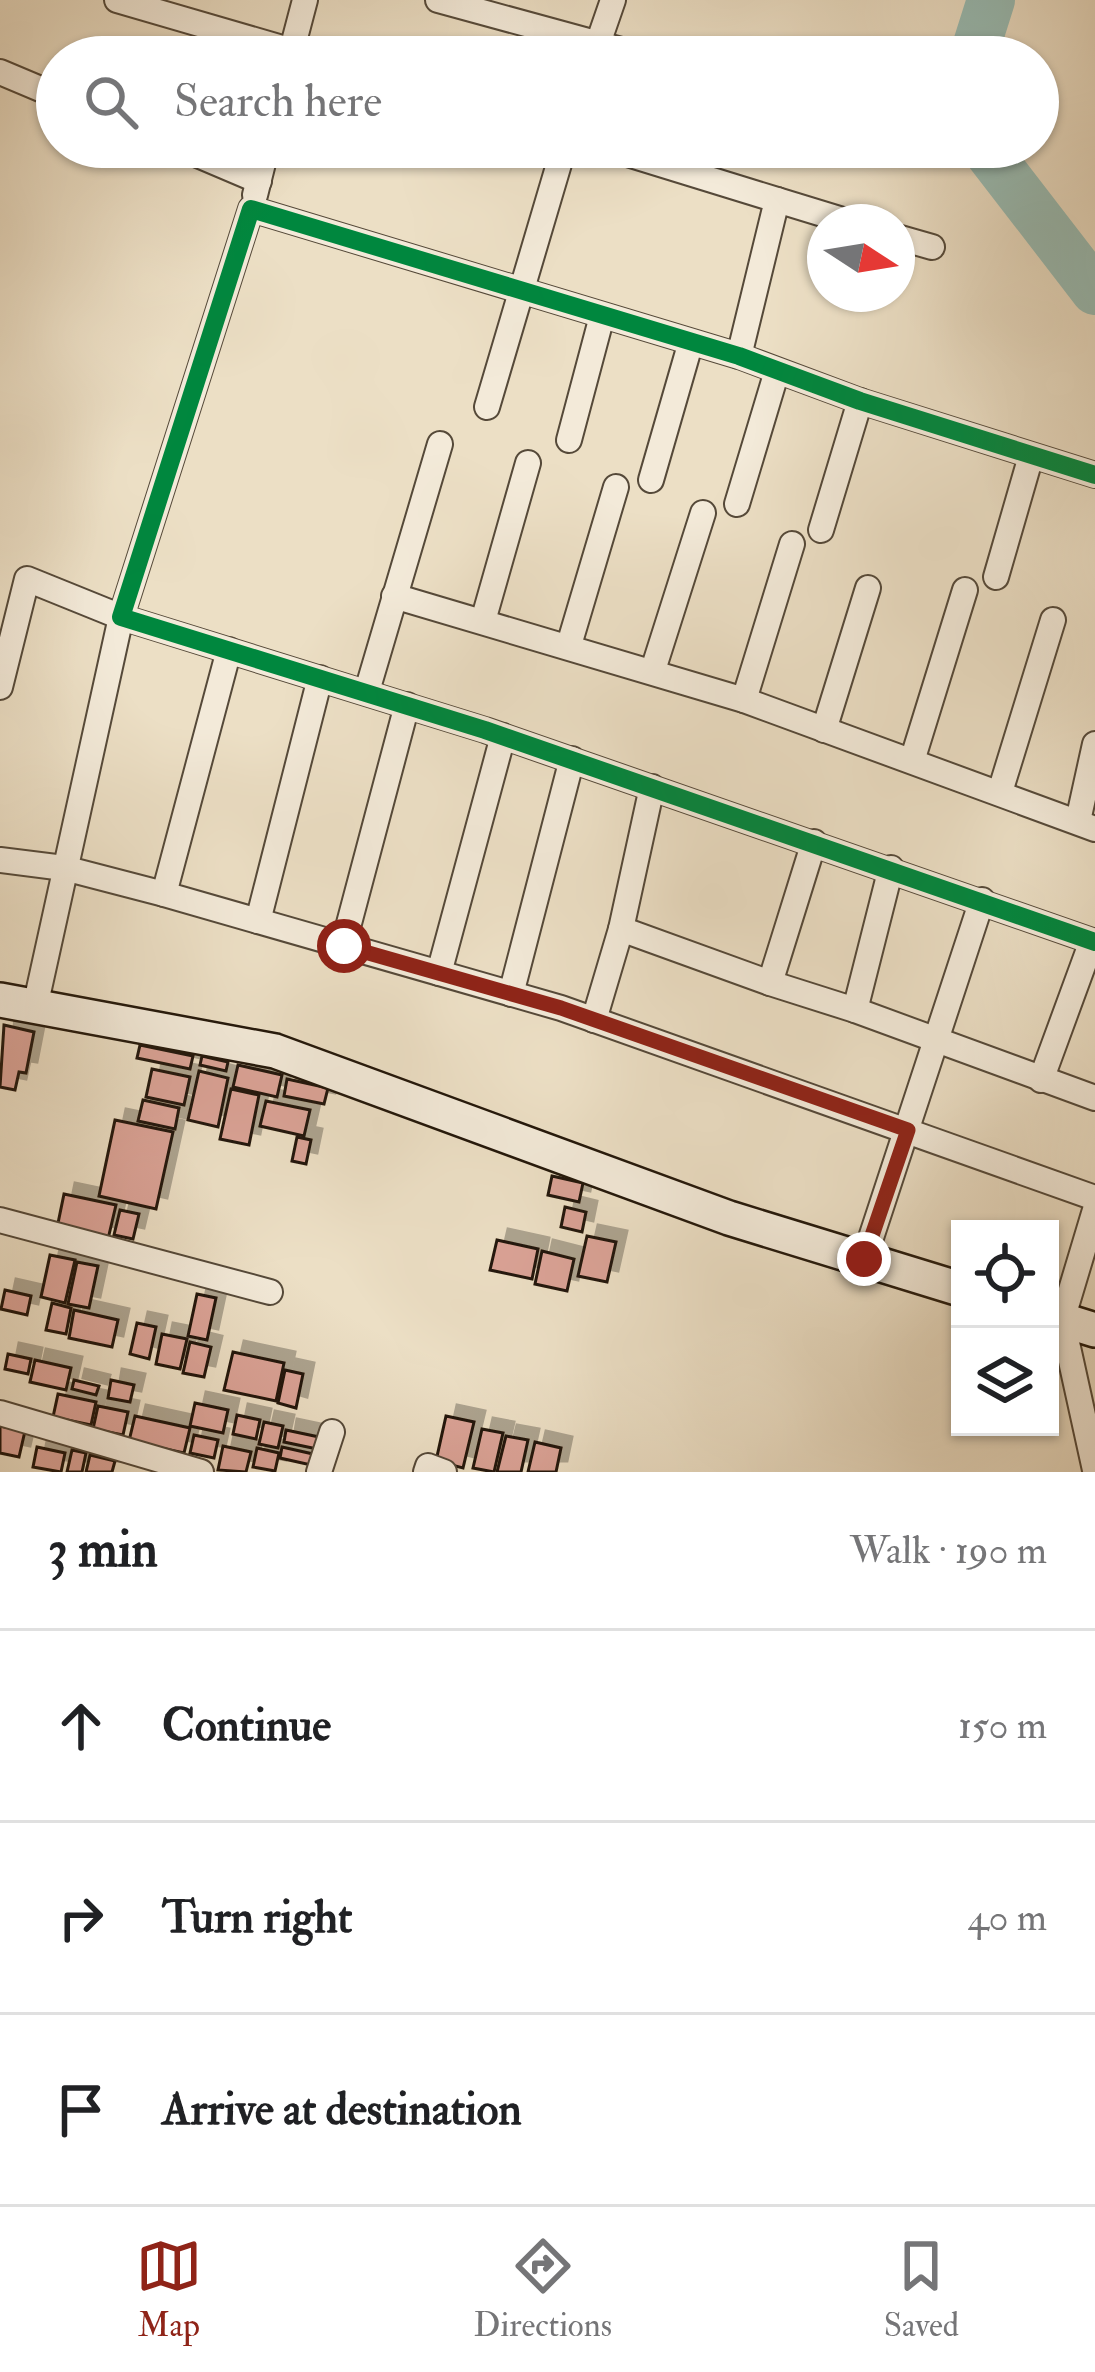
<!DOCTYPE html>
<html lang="en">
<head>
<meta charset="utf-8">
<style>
  body { margin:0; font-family:"IM FELL Double Pica",serif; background:#f2f2f2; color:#202124 }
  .controls { position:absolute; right:36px; bottom:36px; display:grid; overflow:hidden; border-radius:0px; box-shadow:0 3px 9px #0004 }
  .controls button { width:108px; height:108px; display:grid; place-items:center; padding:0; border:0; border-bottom:3px solid #e0e0e0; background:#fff; color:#202124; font:60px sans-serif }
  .compass { position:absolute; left:807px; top:204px; width:108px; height:108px; border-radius:50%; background:#fff; box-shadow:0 3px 9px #0004; rotate:102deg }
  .stop { position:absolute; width:36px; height:36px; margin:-27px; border:9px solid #8f2418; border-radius:50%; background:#fff }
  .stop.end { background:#8f2418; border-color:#fff; box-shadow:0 3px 12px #0008 }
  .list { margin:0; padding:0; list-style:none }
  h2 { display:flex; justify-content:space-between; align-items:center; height:156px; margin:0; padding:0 48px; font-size:51px }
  h2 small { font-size:39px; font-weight:400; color:#757577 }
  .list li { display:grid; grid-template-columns:78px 1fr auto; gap:36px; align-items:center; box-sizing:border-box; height:192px; padding:0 48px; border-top:3px solid #e0e0e0 }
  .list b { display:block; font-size:45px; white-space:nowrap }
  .list em { font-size:39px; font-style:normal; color:#757577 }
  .icon { flex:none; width:66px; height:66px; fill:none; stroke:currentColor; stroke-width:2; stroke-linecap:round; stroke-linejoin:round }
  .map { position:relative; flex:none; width:1095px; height:1472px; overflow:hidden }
  .search { position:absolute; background:#fff; box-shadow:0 3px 9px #0004; left:36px; right:36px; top:36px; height:132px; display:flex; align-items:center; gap:30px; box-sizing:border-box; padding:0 42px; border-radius:66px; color:#757577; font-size:45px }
  .sheet { height:732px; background:#fff }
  nav { display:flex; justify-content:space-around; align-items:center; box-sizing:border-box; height:168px; border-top:3px solid #e0e0e0; background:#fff; font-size:33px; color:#757577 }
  nav a { display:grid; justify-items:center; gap:6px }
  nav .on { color:#8f2418 }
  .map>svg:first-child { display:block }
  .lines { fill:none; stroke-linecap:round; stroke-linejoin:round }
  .river { stroke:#99bdb5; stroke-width:48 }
  .building { fill:#dba397; stroke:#23170a; stroke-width:3; filter:url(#shadow) }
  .street-casing { stroke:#554939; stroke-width:28 }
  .secondary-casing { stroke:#23170a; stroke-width:38 }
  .street { stroke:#f3ead9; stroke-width:24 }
  .secondary { stroke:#f3ead9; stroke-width:33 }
  .cycleway-casing { stroke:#f3ead9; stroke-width:26 }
  .cycleway { stroke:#00873e; stroke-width:18 }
  .route { stroke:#8f2418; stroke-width:15 }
</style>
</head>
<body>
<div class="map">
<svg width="1095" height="1472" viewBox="0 0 1095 1472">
  <defs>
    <filter id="shadow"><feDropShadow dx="11" dy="-11" stdDeviation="0" flood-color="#0004"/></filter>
  </defs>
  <rect width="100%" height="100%" fill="#ecdfc5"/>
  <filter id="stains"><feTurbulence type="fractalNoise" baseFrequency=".00167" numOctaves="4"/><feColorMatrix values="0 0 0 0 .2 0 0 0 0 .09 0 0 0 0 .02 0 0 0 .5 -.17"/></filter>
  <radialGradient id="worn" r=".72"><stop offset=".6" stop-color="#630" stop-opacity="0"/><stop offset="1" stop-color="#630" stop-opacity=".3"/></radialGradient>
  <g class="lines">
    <g class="river">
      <path d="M 973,57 L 991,0"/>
      <path d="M 984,147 L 1095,291"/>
    </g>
  </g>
  <g class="building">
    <path d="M 4,1025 L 34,1032 L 26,1073 L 19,1072 L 15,1090 L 0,1087 Z"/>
    <path d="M 140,1045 L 193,1056 L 190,1069 L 137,1058 Z"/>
    <path d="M 202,1056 L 228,1062 L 226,1071 L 200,1065 Z"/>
    <path d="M 238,1065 L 282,1075 L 277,1097 L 233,1087 Z"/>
    <path d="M 152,1069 L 190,1077 L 184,1105 L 146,1097 Z"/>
    <path d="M 199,1071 L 228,1078 L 218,1127 L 188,1120 Z"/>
    <path d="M 287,1079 L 328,1088 L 324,1104 L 284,1096 Z"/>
    <path d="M 231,1089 L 259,1095 L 249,1145 L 220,1139 Z"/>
    <path d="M 143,1100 L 179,1108 L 175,1129 L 138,1121 Z"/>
    <path d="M 266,1101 L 310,1110 L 304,1136 L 260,1126 Z"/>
    <path d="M 115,1120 L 173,1132 L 156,1209 L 99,1196 Z"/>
    <path d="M 297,1137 L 311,1140 L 306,1164 L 292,1161 Z"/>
    <path d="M 552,1176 L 583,1183 L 579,1202 L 548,1195 Z"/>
    <path d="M 64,1194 L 116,1205 L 108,1239 L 57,1228 Z"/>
    <path d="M 565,1207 L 586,1212 L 582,1232 L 561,1227 Z"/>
    <path d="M 120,1210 L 139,1214 L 133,1239 L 114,1235 Z"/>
    <path d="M 587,1236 L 616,1242 L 607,1282 L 578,1276 Z"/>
    <path d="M 497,1240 L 538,1249 L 532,1279 L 490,1270 Z"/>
    <path d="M 542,1251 L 574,1259 L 567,1291 L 535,1284 Z"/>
    <path d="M 50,1255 L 75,1260 L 65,1303 L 41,1297 Z"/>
    <path d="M 77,1262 L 98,1266 L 89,1308 L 68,1304 Z"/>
    <path d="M 5,1290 L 31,1296 L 27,1315 L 1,1309 Z"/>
    <path d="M 197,1294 L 216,1298 L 207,1340 L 188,1336 Z"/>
    <path d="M 52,1303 L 71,1308 L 66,1334 L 46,1330 Z"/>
    <path d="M 74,1310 L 118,1320 L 112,1347 L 69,1338 Z"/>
    <path d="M 137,1323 L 156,1327 L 149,1359 L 130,1354 Z"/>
    <path d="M 162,1334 L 187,1339 L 180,1369 L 156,1364 Z"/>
    <path d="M 190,1342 L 211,1347 L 204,1377 L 183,1373 Z"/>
    <path d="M 233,1352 L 284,1363 L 276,1401 L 224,1390 Z"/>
    <path d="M 8,1354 L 31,1359 L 28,1374 L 5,1369 Z"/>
    <path d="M 35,1360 L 71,1368 L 66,1390 L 30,1382 Z"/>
    <path d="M 285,1370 L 303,1374 L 296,1408 L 278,1403 Z"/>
    <path d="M 74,1380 L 99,1386 L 96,1395 L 72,1389 Z"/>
    <path d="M 111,1380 L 134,1385 L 130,1402 L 108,1398 Z"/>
    <path d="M 58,1394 L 96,1402 L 91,1425 L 53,1417 Z"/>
    <path d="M 195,1403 L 228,1410 L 223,1433 L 190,1426 Z"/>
    <path d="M 98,1406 L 128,1412 L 123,1435 L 93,1429 Z"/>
    <path d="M 237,1415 L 260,1420 L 256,1439 L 233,1434 Z"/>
    <path d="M 135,1416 L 190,1428 L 184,1453 L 129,1441 Z"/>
    <path d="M 446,1416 L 474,1422 L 463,1468 L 436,1461 Z"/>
    <path d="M 264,1422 L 283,1426 L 278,1448 L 259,1444 Z"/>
    <path d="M 0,1426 L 25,1431 L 19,1457 L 0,1453 Z"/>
    <path d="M 482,1429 L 503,1433 L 494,1472 L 473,1468 Z"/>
    <path d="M 286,1430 L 319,1437 L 317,1449 L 284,1442 Z"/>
    <path d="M 194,1435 L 218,1440 L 214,1458 L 190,1453 Z"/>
    <path d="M 506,1436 L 528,1440 L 521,1472 L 497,1472 Z"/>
    <path d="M 535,1442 L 561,1448 L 556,1472 L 528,1472 Z"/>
    <path d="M 223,1446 L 251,1452 L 246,1472 L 218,1470 Z"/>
    <path d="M 37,1447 L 65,1453 L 61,1472 L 33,1467 Z"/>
    <path d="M 282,1447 L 313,1454 L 311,1465 L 280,1458 Z"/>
    <path d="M 257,1448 L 279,1453 L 275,1471 L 253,1467 Z"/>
    <path d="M 72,1450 L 86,1453 L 82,1472 L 67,1472 Z"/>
    <path d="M 90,1455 L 115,1461 L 112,1472 L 86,1472 Z"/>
  </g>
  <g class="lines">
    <defs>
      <g id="street">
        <path d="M 117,0 L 313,57"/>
        <path d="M 438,0 L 647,57"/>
        <path d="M 594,55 L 613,0"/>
        <path d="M 290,57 L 305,0"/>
        <path d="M 0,72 L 57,96"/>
        <path d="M 179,147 L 259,181"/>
        <path d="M 605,147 L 777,200 L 739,356"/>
        <path d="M 255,195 L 267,147"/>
        <path d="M 777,200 L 849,222"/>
        <path d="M 897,237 L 932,247"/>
        <path d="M 487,407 L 564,147"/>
        <path d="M 569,440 L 602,316"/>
        <path d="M 1095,475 L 860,401 L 739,356 L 251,209 L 121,617 L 485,730 L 1095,942"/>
        <path d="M 651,480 L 690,345"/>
        <path d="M 737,504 L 777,371"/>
        <path d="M 821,530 L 860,401"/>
        <path d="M 996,577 L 1031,456"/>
        <path d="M 394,596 L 744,700 L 1095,829"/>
        <path d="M 483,621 L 528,463"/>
        <path d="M 569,645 L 616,487"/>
        <path d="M 229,650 L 164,894 L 561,1008 L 1095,1198"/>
        <path d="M 653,670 L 703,513"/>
        <path d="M 0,687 L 27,579 L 121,617 L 35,1007"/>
        <path d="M 367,691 L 440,444"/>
        <path d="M 744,700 L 792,544"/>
        <path d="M 824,730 L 868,588"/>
        <path d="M 912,761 L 965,590"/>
        <path d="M 1000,792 L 1053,620"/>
        <path d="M 1078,821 L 1095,744"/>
        <path d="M 0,860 L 64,868 L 164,894"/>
        <path d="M 891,868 L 855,1010 L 1095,1098"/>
        <path d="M 258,921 L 320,678"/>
        <path d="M 621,929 L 652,787"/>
        <path d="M 343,946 L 407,705"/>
        <path d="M 439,973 L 503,736"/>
        <path d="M 770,983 L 855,1010"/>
        <path d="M 511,994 L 572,759"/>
        <path d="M 594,1020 L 621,929 L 770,983 L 814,842"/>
        <path d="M 1041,1080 L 1092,941"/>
        <path d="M 1095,1210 L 1062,1320 L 1095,1470"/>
        <path d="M 0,1220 L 270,1292"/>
        <path d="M 864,1259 L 982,900"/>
        <path d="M 0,1413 L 201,1472"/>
        <path d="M 319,1472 L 332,1432"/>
        <path d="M 426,1472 L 428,1466 L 444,1472"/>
      </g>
      <g id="secondary">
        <path d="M 0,1000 L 275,1051 L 729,1218 L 960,1289"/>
        <path d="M 1050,1316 L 1095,1330"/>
      </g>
    </defs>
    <use href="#street" class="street-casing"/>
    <use href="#secondary" class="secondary-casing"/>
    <use href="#street" class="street"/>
    <use href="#secondary" class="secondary"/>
    <defs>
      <path id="cycleway" d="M 1095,475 L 860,401 L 739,356 L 251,209 L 121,617 L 485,730 L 1095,942"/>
    </defs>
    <use href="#cycleway" class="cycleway-casing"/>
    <use href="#cycleway" class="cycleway"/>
  </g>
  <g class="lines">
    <path class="route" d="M 344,946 L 561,1008 L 908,1130 L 864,1259"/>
  </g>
  <rect width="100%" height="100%" filter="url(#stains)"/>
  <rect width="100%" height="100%" fill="url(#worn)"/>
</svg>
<div class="controls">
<button><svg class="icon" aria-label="locate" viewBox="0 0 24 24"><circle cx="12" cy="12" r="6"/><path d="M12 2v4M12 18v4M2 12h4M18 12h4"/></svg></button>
<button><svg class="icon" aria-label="layers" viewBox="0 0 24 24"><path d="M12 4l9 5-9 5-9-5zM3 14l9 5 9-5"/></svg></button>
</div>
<svg class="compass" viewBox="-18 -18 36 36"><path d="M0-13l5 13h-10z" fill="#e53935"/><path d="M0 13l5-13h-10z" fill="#757577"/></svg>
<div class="stop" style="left:344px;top:946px"></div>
<div class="stop end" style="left:864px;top:1259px"></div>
<div class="search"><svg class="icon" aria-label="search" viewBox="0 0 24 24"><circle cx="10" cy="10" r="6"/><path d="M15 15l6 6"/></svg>Search here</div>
</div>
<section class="sheet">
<h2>3 min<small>Walk · 190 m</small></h2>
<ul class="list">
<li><svg class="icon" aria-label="ahead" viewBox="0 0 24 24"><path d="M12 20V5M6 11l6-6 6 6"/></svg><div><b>Continue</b></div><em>150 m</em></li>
<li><svg class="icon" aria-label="right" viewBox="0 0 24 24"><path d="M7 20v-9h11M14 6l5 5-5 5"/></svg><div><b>Turn right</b></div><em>40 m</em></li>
<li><svg class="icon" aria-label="arrive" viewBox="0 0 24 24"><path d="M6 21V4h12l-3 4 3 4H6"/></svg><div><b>Arrive at destination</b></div></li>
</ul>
</section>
<nav>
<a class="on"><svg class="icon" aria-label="map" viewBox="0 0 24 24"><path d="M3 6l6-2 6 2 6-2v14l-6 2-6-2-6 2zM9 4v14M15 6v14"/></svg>Map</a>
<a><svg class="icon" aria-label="directions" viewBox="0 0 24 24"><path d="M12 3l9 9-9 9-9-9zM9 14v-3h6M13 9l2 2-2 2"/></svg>Directions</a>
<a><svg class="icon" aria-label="saved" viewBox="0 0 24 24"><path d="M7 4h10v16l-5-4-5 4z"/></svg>Saved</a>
</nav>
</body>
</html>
